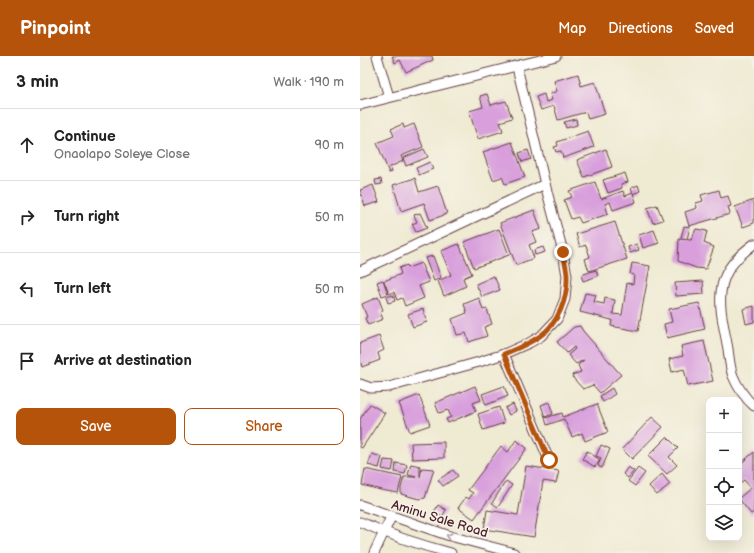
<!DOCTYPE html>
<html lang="en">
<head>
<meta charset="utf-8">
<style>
  body { margin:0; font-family:"Balsamiq Sans",sans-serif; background:#f6f6f6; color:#222 }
  .controls { position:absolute; right:12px; bottom:12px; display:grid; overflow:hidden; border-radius:8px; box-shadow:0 4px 16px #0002 }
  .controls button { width:36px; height:36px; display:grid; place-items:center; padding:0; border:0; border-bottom:1px solid #e0e0e0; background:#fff; color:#222; font:20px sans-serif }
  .stop { position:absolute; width:12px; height:12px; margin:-9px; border:3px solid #b45309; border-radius:50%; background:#fff }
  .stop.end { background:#b45309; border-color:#fff; box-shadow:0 1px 4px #0008 }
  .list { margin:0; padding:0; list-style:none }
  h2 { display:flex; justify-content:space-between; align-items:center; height:52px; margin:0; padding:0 16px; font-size:17px }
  h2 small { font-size:13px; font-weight:400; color:#767676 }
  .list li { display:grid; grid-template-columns:26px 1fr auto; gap:12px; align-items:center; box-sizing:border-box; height:72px; padding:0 16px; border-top:1px solid #e0e0e0 }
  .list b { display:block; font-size:15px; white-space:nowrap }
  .list p { margin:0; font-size:13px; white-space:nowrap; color:#767676 }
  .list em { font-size:13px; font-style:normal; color:#767676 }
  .actions { display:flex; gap:8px; padding:12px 16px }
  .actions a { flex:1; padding:9px 0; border:1px solid #b45309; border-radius:8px; text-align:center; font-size:14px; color:#b45309 }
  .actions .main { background:#b45309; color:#fff }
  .icon { flex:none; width:22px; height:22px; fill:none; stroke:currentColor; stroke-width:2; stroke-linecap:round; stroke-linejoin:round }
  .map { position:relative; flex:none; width:394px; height:497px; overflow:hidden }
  header { display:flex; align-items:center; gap:24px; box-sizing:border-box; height:56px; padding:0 20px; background:#b45309; color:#fff }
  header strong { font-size:19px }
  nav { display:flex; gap:22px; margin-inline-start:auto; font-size:14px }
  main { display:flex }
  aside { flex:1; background:#fff }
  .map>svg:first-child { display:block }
  .building { fill:#d89fdc }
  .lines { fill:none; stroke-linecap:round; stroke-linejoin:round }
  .minor-casing { stroke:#633d44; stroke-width:11 }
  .minor { stroke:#fff; stroke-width:9 }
  .oneway { stroke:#ae9aa0 }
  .route { stroke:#b45309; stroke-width:5 }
  .labels { text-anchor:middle; stroke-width:3; stroke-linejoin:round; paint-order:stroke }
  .street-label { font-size:13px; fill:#4a1f2b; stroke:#f7f3e8 }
</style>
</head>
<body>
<header>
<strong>Pinpoint</strong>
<nav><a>Map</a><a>Directions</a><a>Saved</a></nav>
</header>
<main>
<aside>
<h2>3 min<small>Walk · 190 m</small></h2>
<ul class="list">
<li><svg class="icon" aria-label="ahead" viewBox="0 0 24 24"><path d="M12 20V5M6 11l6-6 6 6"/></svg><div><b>Continue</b><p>Onaolapo Soleye Close</p></div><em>90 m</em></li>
<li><svg class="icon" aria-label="right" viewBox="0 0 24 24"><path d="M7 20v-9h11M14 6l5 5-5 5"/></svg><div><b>Turn right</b></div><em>50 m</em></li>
<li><svg class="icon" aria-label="left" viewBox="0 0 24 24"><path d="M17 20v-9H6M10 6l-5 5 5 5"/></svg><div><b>Turn left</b></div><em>50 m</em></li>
<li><svg class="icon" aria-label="arrive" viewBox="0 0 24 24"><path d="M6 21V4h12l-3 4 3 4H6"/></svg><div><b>Arrive at destination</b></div></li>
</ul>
<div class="actions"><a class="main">Save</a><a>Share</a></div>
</aside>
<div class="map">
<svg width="394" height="497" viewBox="0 0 394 497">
  <rect width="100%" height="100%" fill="#f7f3e8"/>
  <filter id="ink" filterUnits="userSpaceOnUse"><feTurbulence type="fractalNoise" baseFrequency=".025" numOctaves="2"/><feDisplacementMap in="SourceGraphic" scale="8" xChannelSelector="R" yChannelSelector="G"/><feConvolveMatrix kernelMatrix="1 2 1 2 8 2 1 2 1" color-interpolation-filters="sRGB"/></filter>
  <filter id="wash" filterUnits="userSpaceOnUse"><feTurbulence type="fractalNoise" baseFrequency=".012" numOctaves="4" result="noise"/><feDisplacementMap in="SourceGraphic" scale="16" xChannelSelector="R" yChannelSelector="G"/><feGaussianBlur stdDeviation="0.9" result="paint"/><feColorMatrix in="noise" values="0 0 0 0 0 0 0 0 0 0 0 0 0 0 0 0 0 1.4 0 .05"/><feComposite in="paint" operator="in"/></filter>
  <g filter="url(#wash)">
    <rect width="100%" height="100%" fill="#efead2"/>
    <g id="blocks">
      <g class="building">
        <path d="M 32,0 L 72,0 L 73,4 L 46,16 L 40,4 L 35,7 Z"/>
        <path d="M 218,18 L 221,30 L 235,26 L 245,58 L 228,63 L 226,56 L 198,64 L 194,50 L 181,54 L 176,41 L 184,38 L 186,46 L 192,44 L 190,38 L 197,35 L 194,25 Z"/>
        <path d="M 127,38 L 131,49 L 146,45 L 152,62 L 140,66 L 143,75 L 118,83 L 109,55 L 123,51 L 120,40 Z"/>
        <path d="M 216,63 L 217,69 L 206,72 L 204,66 Z"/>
        <path d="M 43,68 L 44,72 L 54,68 L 63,91 L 41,100 L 43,105 L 30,111 L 32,116 L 29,117 L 17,87 L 34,80 L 31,73 Z"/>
        <path d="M 228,75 L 234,91 L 203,102 L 201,95 L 196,96 L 194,91 L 198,90 L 197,86 Z"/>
        <path d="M 152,86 L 165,121 L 145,128 L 142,121 L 133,124 L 123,96 Z"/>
        <path d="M 64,93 L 68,101 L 46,110 L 43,102 Z"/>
        <path d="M 246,93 L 252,111 L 224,121 L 217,104 Z"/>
        <path d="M 168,94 L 171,103 L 162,106 L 159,97 Z"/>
        <path d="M 70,106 L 73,113 L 59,119 L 56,112 Z"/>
        <path d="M 265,117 L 268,126 L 261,128 L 262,132 L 248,137 L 243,124 Z"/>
        <path d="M 55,122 L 59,136 L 78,130 L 87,158 L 70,164 L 64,147 L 41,155 L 33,129 Z"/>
        <path d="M 21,123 L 22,128 L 16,129 L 15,124 Z"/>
        <path d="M 235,126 L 241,143 L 263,135 L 265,140 L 273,137 L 276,146 L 253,154 L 250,146 L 245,148 L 248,158 L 221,167 L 218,161 L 211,163 L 204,144 L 212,141 L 209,135 Z"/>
        <path d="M 13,129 L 19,146 L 5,150 L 0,134 Z"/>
        <path d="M 278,129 L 280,135 L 273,138 L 271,132 Z"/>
        <path d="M 359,134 L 361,142 L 368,140 L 371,150 L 368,151 L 370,158 L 329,170 L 325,156 L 337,152 L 336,147 L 343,145 L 341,139 Z"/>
        <path d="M 394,144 L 394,167 L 383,171 L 375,151 Z"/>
        <path d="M 297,149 L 303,164 L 293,167 L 287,152 Z"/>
        <path d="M 174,154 L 181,173 L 172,176 L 176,186 L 169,189 L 174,202 L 156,209 L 140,167 Z"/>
        <path d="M 60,157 L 67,172 L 56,176 L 52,168 L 57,166 L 54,159 Z"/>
        <path d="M 255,166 L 267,203 L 229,215 L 225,203 L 230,201 L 226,189 L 220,191 L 216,178 Z"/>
        <path d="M 324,170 L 330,171 L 327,183 L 321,182 Z"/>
        <path d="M 139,173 L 149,199 L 114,212 L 104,186 Z"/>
        <path d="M 336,173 L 347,175 L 344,187 L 354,191 L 346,213 L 336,212 L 318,205 L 319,183 L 331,184 Z"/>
        <path d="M 294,174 L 299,187 L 283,192 L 279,179 Z"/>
        <path d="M 99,188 L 112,218 L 103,222 L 106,230 L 84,240 L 78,225 L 91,219 L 81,195 Z"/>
        <path d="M 277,188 L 279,194 L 270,197 L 268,191 Z"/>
        <path d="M 183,191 L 185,196 L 175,199 L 174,194 Z"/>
        <path d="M 73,200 L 81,222 L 74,225 L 65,202 Z"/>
        <path d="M 61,207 L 69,226 L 59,230 L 64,242 L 45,250 L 42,242 L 37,244 L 34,236 L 29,238 L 24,225 L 41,218 L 39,212 L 47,209 L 48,212 Z"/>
        <path d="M 272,207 L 290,210 L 278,275 L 251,270 L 252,264 L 220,256 L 225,237 L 236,239 L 234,246 L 244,248 L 245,242 L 255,244 L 253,258 L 262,259 L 267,227 L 273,228 L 274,219 L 270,218 Z"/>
        <path d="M 236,214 L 238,220 L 223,225 L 221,219 Z"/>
        <path d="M 134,220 L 140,234 L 122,241 L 116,228 Z"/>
        <path d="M 23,224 L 28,238 L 22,240 L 17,226 Z"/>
        <path d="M 343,225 L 344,238 L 316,240 L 315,227 Z"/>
        <path d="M 33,239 L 35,245 L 28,247 L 26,241 Z"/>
        <path d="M 18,241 L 23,254 L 20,256 L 23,263 L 8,269 L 5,262 L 7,261 L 2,248 Z"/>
        <path d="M 119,242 L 123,254 L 127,253 L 132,268 L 124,271 L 127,280 L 109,286 L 106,277 L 97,279 L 92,263 L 107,257 L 104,248 Z"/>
        <path d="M 339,247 L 345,273 L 307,282 L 304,268 L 312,266 L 309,253 Z"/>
        <path d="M 394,250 L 394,266 L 386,268 L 383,253 Z"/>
        <path d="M 63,253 L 67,266 L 53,271 L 48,258 Z"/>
        <path d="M 220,270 L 223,275 L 261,319 L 240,337 L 233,329 L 223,333 L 214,323 L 212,319 L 221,316 L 218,309 L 224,304 L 216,308 L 208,299 L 215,293 L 214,291 L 207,297 L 197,286 L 214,271 Z"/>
        <path d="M 19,280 L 24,294 L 18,297 L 20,304 L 2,311 L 0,304 L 0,287 Z"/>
        <path d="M 344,285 L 353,325 L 328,330 L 324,313 L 312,316 L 309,303 L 323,300 L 321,290 Z"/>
        <path d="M 115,330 L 121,344 L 113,347 L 116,355 L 88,367 L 86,363 L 91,361 L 88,354 L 79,357 L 75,347 Z"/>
        <path d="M 144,330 L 148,340 L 126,349 L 122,338 Z"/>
        <path d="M 252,332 L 255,338 L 243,346 L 240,340 Z"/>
        <path d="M 59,339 L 70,369 L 50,376 L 39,347 Z"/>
        <path d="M 189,346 L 193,358 L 185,361 L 181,349 Z"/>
        <path d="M 10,348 L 25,357 L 2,392 L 0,391 L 0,363 Z"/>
        <path d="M 153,348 L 156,355 L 149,359 L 145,352 Z"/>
        <path d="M 237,348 L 248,376 L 225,385 L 222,377 L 212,381 L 204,363 L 187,369 L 185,362 L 202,357 L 203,361 Z"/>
        <path d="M 139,351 L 144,367 L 123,374 L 118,358 Z"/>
        <path d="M 292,361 L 303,371 L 272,403 L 262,393 Z"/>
        <path d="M 307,381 L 318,392 L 309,401 L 317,409 L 307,418 L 288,400 Z"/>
        <path d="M 156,384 L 167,392 L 114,463 L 98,452 L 106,441 L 109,443 L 113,437 L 108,434 L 141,390 L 148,396 Z"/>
        <path d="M 84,386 L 84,402 L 52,403 L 51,387 Z"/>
        <path d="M 241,389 L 250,393 L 242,412 L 238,410 L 241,402 L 236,400 Z"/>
        <path d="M 227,395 L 240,404 L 235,411 L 222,403 Z"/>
        <path d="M 394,396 L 394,456 L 391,458 L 379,443 L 379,442 L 391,432 L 384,424 L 379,428 L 379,409 Z"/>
        <path d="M 12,398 L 22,401 L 19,412 L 8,409 Z"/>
        <path d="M 24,404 L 34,405 L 32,415 L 22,413 Z"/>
        <path d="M 36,407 L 47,409 L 45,418 L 35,416 Z"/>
        <path d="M 51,408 L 60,410 L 60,421 L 62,412 L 74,413 L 65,442 L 59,443 L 41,438 L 41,432 L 44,421 L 56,421 L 48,419 Z"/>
        <path d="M 166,410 L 199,415 L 196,427 L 183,425 L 174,481 L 124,473 L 127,454 L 158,459 Z"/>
        <path d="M 268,411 L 274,415 L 268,422 L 263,418 Z"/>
        <path d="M 278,412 L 285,417 L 275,430 L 268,425 Z"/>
        <path d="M 5,413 L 42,421 L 38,437 L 21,434 L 2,429 Z"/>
        <path d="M 93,414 L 98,420 L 83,430 L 78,424 Z"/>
        <path d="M 302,418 L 310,428 L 297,439 L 289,430 Z"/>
        <path d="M 146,425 L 152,429 L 138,451 L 132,447 Z"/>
        <path d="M 78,449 L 86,454 L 82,461 L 74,456 Z"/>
      </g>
    </g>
  </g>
  <g filter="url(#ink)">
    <use href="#blocks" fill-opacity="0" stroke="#633d44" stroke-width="1"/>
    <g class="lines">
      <defs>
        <g id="minor">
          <path d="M 17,0 L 29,41"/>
          <path d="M 0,49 L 196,0"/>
          <path d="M 394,188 C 382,197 369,208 364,223 C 356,245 364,270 368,293 C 369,301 370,312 373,320 C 378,332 384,341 394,350"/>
          <path d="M 0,215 L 185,128"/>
          <path d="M 144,298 L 189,404"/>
          <path d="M 0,328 L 11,332 L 29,331 L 119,306 L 144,298 L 169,287 L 181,280 L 197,263 L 205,243 L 207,220 L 203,196 L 185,128 L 157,11"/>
          <path d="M 0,449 L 90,480 L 154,497"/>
          <path d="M 0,466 C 30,479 60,489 91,497"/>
          <path d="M 14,497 L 31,461"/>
        </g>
      </defs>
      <use href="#minor" class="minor-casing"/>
      <use href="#minor" class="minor"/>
    </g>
    <defs><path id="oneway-chevron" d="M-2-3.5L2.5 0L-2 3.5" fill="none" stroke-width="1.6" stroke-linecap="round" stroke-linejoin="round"/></defs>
    <use class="oneway" href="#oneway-chevron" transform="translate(89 480) rotate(-163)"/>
  </g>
  <g class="lines" filter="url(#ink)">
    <path class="route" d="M 189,404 L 144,298 C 156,293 169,288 180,280 C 198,268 208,242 207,220 C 207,212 204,204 203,196"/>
  </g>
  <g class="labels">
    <g class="street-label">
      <text transform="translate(80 462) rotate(17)" y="5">Aminu Sale Road</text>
    </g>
  </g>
</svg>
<div class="controls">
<button>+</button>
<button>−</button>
<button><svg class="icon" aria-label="locate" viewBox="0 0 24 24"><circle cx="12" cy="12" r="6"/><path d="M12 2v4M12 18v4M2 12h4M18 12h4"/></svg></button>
<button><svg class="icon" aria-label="layers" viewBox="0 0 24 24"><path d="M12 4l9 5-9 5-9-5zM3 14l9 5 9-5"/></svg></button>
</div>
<div class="stop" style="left:189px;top:404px"></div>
<div class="stop end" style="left:203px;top:196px"></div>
</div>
</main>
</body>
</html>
